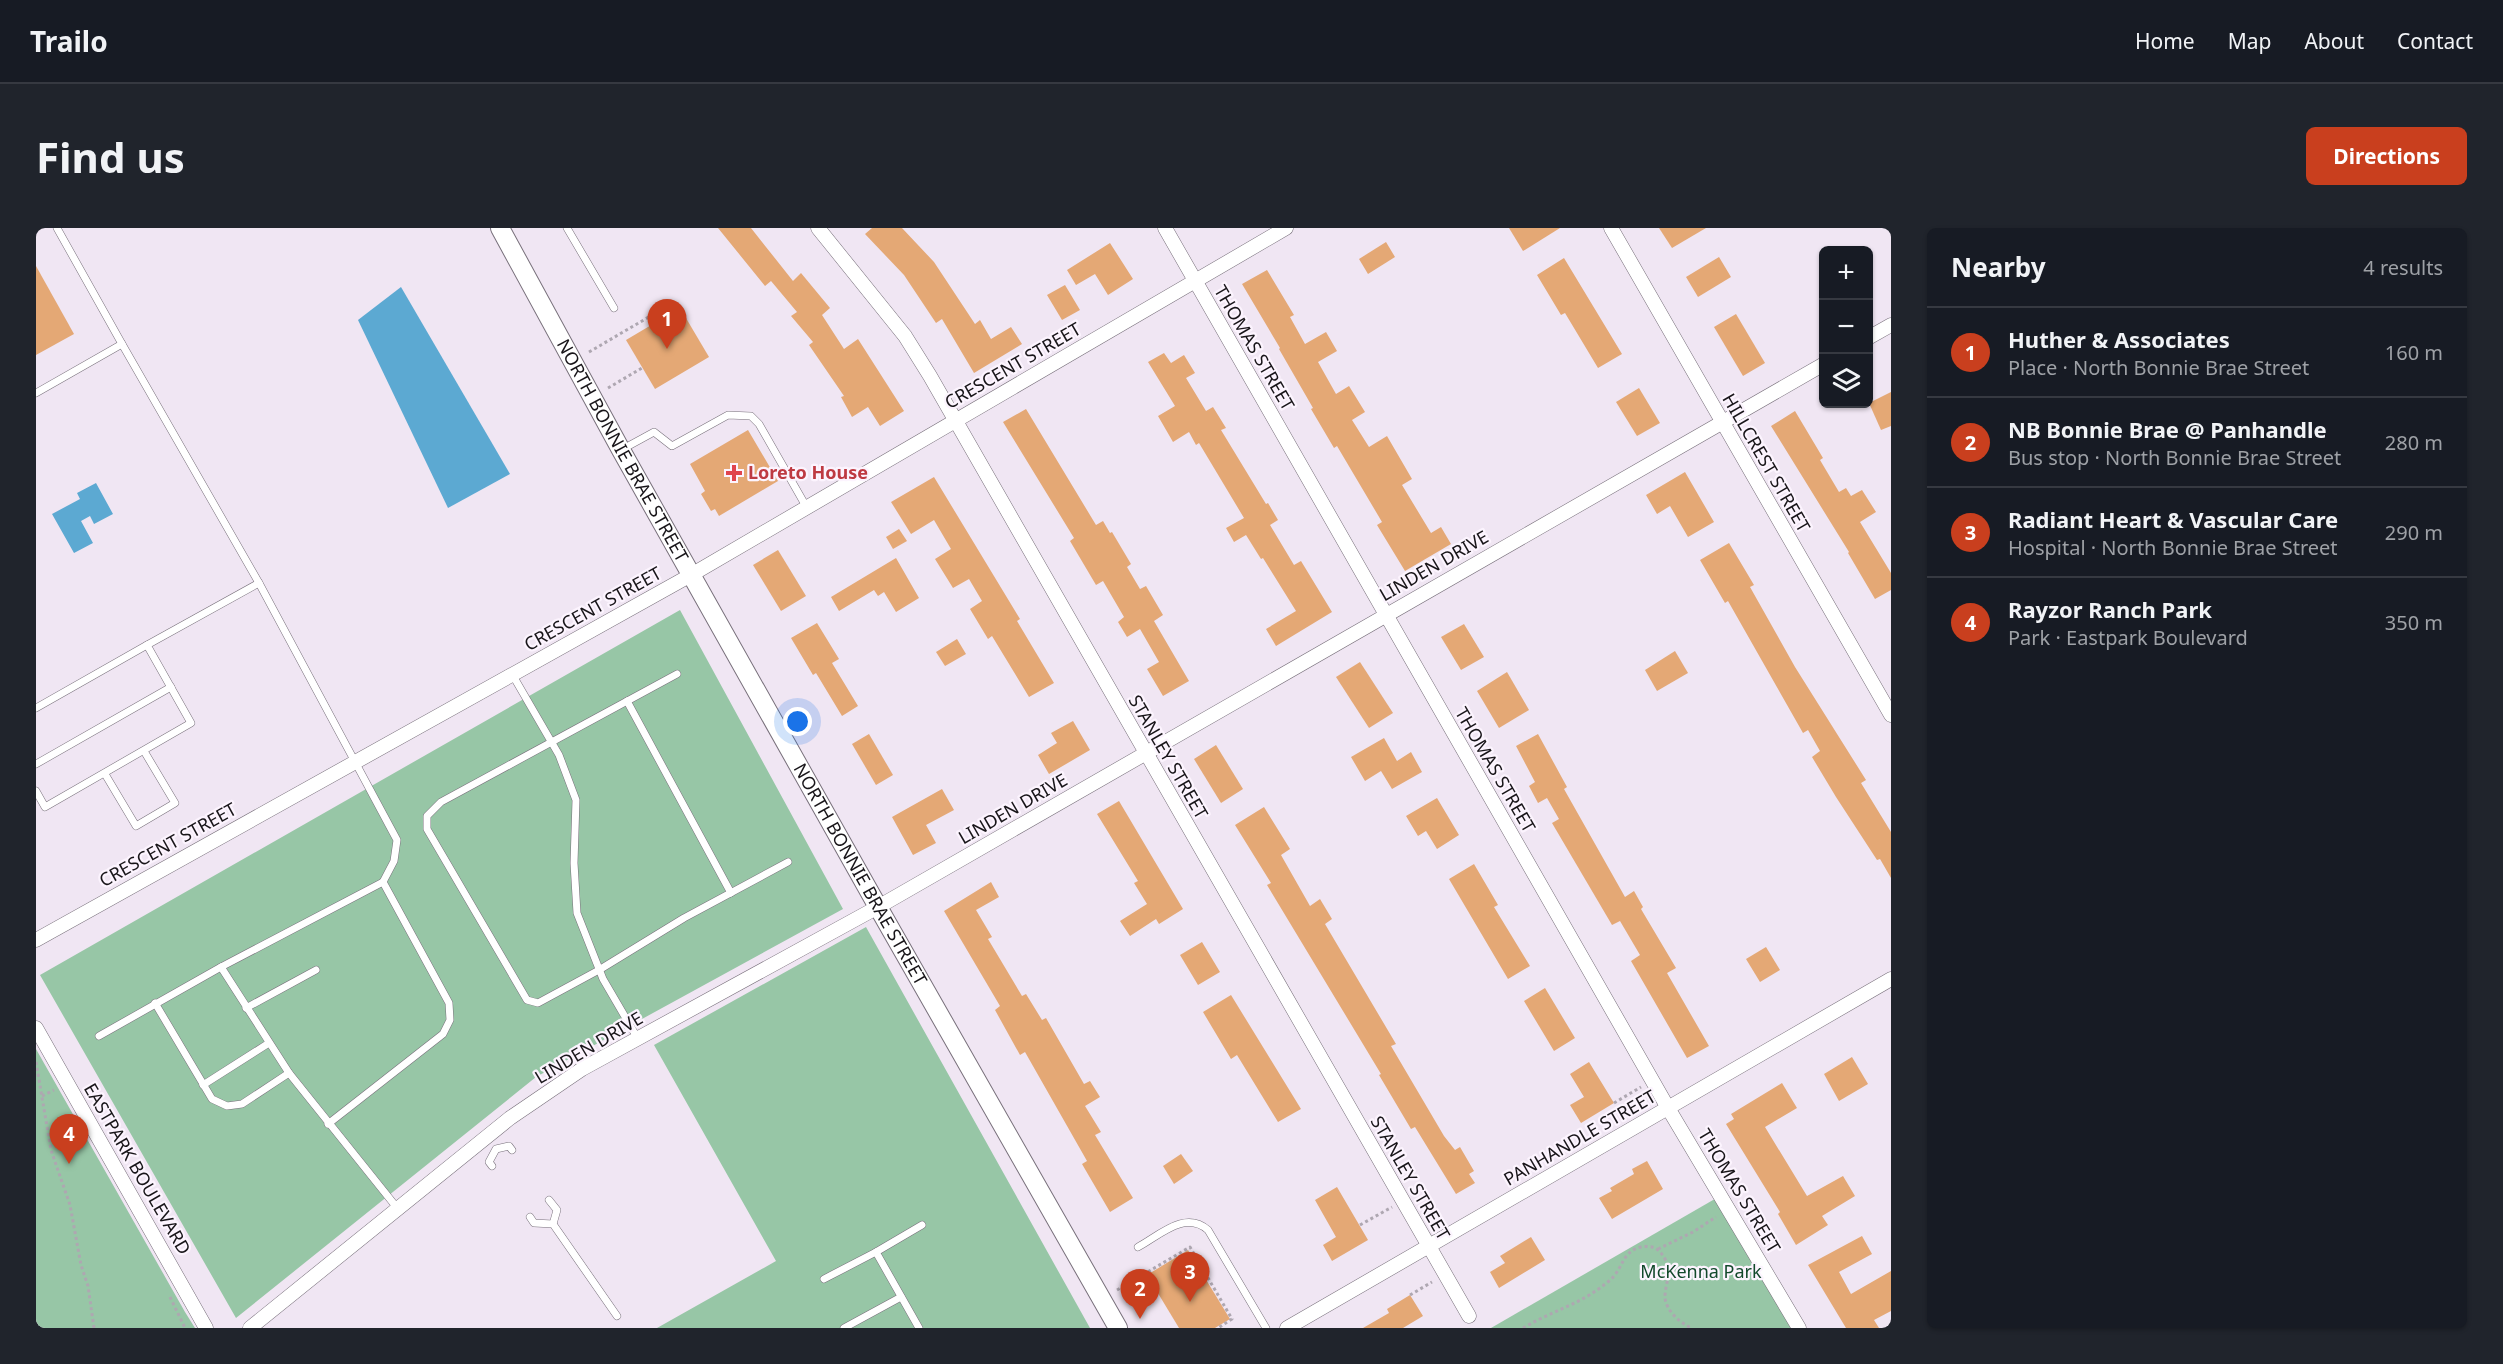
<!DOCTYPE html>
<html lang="en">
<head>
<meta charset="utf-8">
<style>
  body { margin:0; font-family:"Noto Sans",sans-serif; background:#20242c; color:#f1f3f6 }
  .controls { position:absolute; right:18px; top:18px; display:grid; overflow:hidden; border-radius:9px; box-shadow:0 2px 4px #0004 }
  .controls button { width:54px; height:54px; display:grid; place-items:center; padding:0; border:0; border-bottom:2px solid #363941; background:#171b24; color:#f1f3f6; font:30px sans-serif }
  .you { position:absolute; left:762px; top:494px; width:21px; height:21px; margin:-15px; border:4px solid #fff; border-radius:50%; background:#1a73e8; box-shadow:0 0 0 9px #1a73e833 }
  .badge { display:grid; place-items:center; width:39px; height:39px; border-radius:50%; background:#c93f1e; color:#fff; font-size:20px; font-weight:700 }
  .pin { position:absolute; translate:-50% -50px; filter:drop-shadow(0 2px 3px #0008) }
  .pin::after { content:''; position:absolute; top:32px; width:21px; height:18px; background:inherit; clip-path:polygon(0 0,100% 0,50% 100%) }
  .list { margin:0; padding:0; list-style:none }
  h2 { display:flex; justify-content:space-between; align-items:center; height:78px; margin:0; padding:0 24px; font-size:26px }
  h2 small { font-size:20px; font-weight:400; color:#9ea1a6 }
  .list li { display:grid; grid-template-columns:39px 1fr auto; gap:18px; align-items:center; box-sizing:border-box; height:90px; padding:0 24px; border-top:2px solid #363941 }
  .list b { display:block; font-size:22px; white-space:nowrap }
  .list p { margin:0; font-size:20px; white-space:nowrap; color:#9ea1a6 }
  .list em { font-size:20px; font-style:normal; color:#9ea1a6 }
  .icon { flex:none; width:33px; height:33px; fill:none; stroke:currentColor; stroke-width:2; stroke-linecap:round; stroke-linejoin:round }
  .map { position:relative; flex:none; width:1855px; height:1100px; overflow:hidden; border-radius:9px }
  header { display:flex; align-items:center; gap:36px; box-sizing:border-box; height:84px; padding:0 30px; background:#171b24; border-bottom:2px solid #363941 }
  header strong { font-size:28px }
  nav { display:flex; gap:33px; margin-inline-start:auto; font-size:21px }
  .intro { display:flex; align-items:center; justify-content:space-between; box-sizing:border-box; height:144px; padding:0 36px }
  h1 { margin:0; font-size:42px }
  .button { padding:15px 27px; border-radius:9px; background:#c93f1e; color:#fff; font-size:21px; font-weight:700 }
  main { display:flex; gap:36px; padding:0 36px }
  aside { flex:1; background:#171b24; border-radius:9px; box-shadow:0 2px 4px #0004 }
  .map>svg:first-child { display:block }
  .green { fill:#97c6a6 }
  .water { fill:#5ca9d2 }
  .building { fill:#e4a875 }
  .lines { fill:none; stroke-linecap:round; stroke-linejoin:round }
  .service-casing { stroke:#78707b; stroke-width:8 }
  .minor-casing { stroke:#78707b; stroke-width:15 }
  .secondary-casing { stroke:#78707b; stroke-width:20 }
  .path { stroke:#aea7b1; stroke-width:3; stroke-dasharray:3 3; stroke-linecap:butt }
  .service { stroke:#fff; stroke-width:7 }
  .minor { stroke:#fff; stroke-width:14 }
  .secondary { stroke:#fff; stroke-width:18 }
  .health-dot { fill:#e0444e; stroke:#fcf4fe; stroke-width:2 }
  .labels { text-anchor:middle; stroke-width:4.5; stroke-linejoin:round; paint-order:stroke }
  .street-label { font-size:18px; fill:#181519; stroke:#fcf4fe }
  .health-label { font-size:18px; font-weight:bold; fill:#be3a42; stroke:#fcf4fe; text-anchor:start }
  .park-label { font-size:18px; fill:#12492b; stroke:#fcf4fe }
</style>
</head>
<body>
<header>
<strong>Trailo</strong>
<nav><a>Home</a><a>Map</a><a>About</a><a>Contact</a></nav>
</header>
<div class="intro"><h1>Find us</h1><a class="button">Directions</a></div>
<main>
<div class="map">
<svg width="1855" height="1100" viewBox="0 0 1855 1100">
  <rect width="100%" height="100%" fill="#f0e6f3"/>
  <g class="green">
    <path d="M 644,382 L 807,681 L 500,849 L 200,1090 L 4,747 Z"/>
    <path d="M 830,699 L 1054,1100 L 621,1100 L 740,1033 L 618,817 Z"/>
    <path d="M 0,821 L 149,1084 L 159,1100 L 0,1100 Z"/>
    <path d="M 1684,968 L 1762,1100 L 1455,1100 Z"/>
  </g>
  <g class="water">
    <path d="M 365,59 L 474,246 L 412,280 L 322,92 Z"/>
    <path d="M 60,255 L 77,286 L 58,296 L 54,288 L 45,293 L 57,315 L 38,325 L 16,286 L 44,271 L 41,265 Z"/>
  </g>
  <g class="building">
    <path d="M 682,0 L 715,0 L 757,53 L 765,45 L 794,80 L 786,87 L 808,121 L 822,111 L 868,183 L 844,198 L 832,179 L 816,189 L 805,169 L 808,168 L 773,117 L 777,114 L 755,88 L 761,84 L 735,53 L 729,58 Z"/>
    <path d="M 836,0 L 866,0 L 898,34 L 939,96 L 944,92 L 955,111 L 975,99 L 986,116 L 938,145 L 906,91 L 900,95 L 868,47 L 829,6 Z"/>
    <path d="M 1473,0 L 1524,0 L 1487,23 Z"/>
    <path d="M 1623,0 L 1670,0 L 1636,20 Z"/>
    <path d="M 1350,14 L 1359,29 L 1332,46 L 1323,31 Z"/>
    <path d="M 1074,15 L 1097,51 L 1072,67 L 1059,46 L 1040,57 L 1031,42 Z"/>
    <path d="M 1683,29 L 1695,49 L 1662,69 L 1650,49 Z"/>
    <path d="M 1528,30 L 1586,126 L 1562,140 L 1529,85 L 1525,87 L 1501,47 Z"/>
    <path d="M 0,38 L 38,106 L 0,127 Z"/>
    <path d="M 1231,42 L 1258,87 L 1254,89 L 1269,116 L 1290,104 L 1301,123 L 1282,134 L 1300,166 L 1313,158 L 1329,184 L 1316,192 L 1333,219 L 1351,208 L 1376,251 L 1366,257 L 1395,305 L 1405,299 L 1415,316 L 1369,343 L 1341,297 L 1346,294 L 1301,218 L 1298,220 L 1275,181 L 1277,180 L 1243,121 L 1244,120 L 1206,56 Z"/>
    <path d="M 1029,57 L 1044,82 L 1026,92 L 1011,67 Z"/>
    <path d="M 644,80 L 673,129 L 619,161 L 590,112 Z"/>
    <path d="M 1700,86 L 1729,135 L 1707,148 L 1678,99 Z"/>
    <path d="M 1128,125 L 1135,135 L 1148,127 L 1159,145 L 1150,150 L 1170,183 L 1177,179 L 1190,200 L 1185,202 L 1230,276 L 1232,275 L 1242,292 L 1234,297 L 1258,337 L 1265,333 L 1296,384 L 1240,418 L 1230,401 L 1260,383 L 1227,330 L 1225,331 L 1210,307 L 1198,314 L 1190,300 L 1208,290 L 1163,215 L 1160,217 L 1153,204 L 1137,214 L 1122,188 L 1139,178 L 1112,134 Z"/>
    <path d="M 1603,160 L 1624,195 L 1601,208 L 1580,174 Z"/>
    <path d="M 1855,164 L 1855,198 L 1845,202 L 1833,175 Z"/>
    <path d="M 990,181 L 1060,297 L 1067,293 L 1074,305 L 1076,304 L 1095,336 L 1091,339 L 1104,361 L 1110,358 L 1127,387 L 1118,393 L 1153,453 L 1127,468 L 1111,441 L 1123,434 L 1104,401 L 1091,409 L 1082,394 L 1088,389 L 1067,353 L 1060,357 L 1034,313 L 1038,310 L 967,194 Z"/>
    <path d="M 1759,183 L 1787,230 L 1784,232 L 1803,264 L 1810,260 L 1815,268 L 1826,262 L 1840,284 L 1824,294 L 1855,345 L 1855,362 L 1839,371 L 1812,325 L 1813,324 L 1735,198 Z"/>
    <path d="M 712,202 L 742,253 L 683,288 L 679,281 L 675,283 L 665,266 L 669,263 L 654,236 Z"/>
    <path d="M 1649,244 L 1678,294 L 1652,309 L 1634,278 L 1621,286 L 1610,267 Z"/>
    <path d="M 898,249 L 984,391 L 981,393 L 1018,455 L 993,469 L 956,408 L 952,411 L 934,381 L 946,373 L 933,351 L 917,360 L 899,331 L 915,321 L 898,292 L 875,306 L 855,274 Z"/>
    <path d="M 863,301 L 871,313 L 857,321 L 850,309 Z"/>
    <path d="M 1693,315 L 1718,357 L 1714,359 L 1759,439 L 1830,552 L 1825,555 L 1855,604 L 1855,650 L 1844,631 L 1841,632 L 1800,569 L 1776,529 L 1784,523 L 1772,502 L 1767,505 L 1692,373 L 1689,375 L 1664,332 Z"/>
    <path d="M 742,322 L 770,368 L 745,383 L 717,337 Z"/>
    <path d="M 860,330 L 883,370 L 860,384 L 848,364 L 842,368 L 838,362 L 803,383 L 795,369 Z"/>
    <path d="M 781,395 L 803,431 L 796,435 L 822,478 L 806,488 L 780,445 L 777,447 L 755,410 Z"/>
    <path d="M 1428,396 L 1448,429 L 1425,442 L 1405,409 Z"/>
    <path d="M 921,411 L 930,426 L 909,438 L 900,424 Z"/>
    <path d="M 1639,423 L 1652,445 L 1621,463 L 1609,442 Z"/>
    <path d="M 1324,434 L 1357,485 L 1333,500 L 1300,449 Z"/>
    <path d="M 1471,444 L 1493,482 L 1463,500 L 1441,463 Z"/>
    <path d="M 1037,493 L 1054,522 L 1013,546 L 1002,527 L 1021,515 L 1015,505 Z"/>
    <path d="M 833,506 L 857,547 L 840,557 L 816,516 Z"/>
    <path d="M 1502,506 L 1531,559 L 1528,561 L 1589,669 L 1598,663 L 1607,679 L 1605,681 L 1640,740 L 1631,745 L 1673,818 L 1651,830 L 1595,733 L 1604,727 L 1584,693 L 1576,697 L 1516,595 L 1523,591 L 1511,570 L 1502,575 L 1493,558 L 1499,554 L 1480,518 Z"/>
    <path d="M 1348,510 L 1361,533 L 1375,524 L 1386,544 L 1356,561 L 1345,543 L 1329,553 L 1315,529 Z"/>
    <path d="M 1180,517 L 1207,561 L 1185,575 L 1158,531 Z"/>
    <path d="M 906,561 L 918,582 L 890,597 L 900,615 L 877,627 L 856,589 Z"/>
    <path d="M 1401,570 L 1423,607 L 1401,621 L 1390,603 L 1382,608 L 1370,588 Z"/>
    <path d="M 1083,573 L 1147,681 L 1123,696 L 1120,691 L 1094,708 L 1084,693 L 1111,676 L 1098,655 L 1102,653 L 1061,586 Z"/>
    <path d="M 1228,579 L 1254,621 L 1245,627 L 1274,678 L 1284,671 L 1296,691 L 1289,696 L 1360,816 L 1355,818 L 1408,908 L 1419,922 L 1424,919 L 1438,943 L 1433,946 L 1439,955 L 1420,966 L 1379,899 L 1375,901 L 1343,847 L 1345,846 L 1231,657 L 1235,655 L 1199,597 Z"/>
    <path d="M 1438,636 L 1462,677 L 1458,679 L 1494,738 L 1472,751 L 1413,651 Z"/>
    <path d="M 955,654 L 963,669 L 940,682 L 956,709 L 952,711 L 986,768 L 990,766 L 1006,792 L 1010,790 L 1048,856 L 1054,853 L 1064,869 L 1049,878 L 1065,904 L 1059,907 L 1097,970 L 1074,984 L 1046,936 L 1051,933 L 989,824 L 984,827 L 959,782 L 964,778 L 908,683 Z"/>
    <path d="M 1166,714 L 1184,744 L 1162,757 L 1144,727 Z"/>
    <path d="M 1730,719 L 1744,742 L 1724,754 L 1710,731 Z"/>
    <path d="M 1509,760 L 1539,810 L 1518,823 L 1488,773 Z"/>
    <path d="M 1195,767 L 1265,881 L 1242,894 L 1201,827 L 1195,831 L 1167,784 Z"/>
    <path d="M 1816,829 L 1832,856 L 1803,873 L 1788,846 Z"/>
    <path d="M 1553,834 L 1578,875 L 1545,895 L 1534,877 L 1548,869 L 1534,846 Z"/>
    <path d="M 1746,855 L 1761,880 L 1729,899 L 1771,968 L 1807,948 L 1819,968 L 1786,988 L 1792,997 L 1760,1017 L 1742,986 L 1744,984 L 1690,896 L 1698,891 L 1695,886 Z"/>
    <path d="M 1145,926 L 1157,943 L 1138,956 L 1127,938 Z"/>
    <path d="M 1611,933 L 1627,961 L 1576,991 L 1563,970 L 1576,963 L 1574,960 L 1598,946 L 1596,941 Z"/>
    <path d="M 1301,959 L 1332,1012 L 1296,1033 L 1287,1017 L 1300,1009 L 1279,972 Z"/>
    <path d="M 1826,1008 L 1836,1026 L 1803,1044 L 1815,1066 L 1855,1043 L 1855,1083 L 1838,1092 L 1843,1100 L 1810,1100 L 1772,1037 Z"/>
    <path d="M 1495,1009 L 1509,1032 L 1463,1060 L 1454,1044 L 1469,1035 L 1464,1028 Z"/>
    <path d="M 1152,1022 L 1194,1091 L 1179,1100 L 1143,1100 L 1111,1047 Z"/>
    <path d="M 1374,1067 L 1387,1088 L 1367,1100 L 1327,1100 L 1353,1085 L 1351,1081 Z"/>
  </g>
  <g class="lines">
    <defs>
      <g id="service">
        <path d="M 21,0 L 86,116"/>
        <path d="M 531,0 L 578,80"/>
        <path d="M 0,165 L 86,116 L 223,355 L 111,417 L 155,495 L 9,579 L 0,563"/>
        <path d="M 585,222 L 618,204 L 636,218 L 692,187 L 715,188 L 723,196 L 771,280"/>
        <path d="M 223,355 L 361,612 L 358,633 L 347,654 L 413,775 L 414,792 L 407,806 L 292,896"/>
        <path d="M 476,446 L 523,527 L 540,572 L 538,635 L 541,685 L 567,751 L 602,811"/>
        <path d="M 641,446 L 405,574 L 391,588 L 391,601 L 491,772 L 502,775 L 563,742 L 648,690 L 752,634"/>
        <path d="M 591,473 L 695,665"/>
        <path d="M 0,480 L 111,417"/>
        <path d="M 0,536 L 135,459"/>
        <path d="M 69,546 L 100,598 L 139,575 L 108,523"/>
        <path d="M 185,739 L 347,654"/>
        <path d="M 119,775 L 176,871 L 191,878 L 206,876 L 253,845"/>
        <path d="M 210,780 L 280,742"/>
        <path d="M 63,808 L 185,739 L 253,845 L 362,981"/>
        <path d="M 167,857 L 233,815"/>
        <path d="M 456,938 L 453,934 L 460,921 L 473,918 L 476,922"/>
        <path d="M 513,972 L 521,982 L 517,996"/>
        <path d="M 494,989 L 498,995 L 517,996 L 581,1088"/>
        <path d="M 1102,1019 C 1124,1007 1149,982 1172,1002 L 1230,1100"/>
        <path d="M 788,1051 L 840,1024"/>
        <path d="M 808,1100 L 865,1069"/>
        <path d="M 883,1100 L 840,1024 L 886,997"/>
      </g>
      <g id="minor">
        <path d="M 782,0 L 869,108 L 894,148 L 1433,1088"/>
        <path d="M 1129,0 L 1632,880 L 1763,1100"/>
        <path d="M 1575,0 L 1855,487"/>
        <path d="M 1832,110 L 1855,97"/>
        <path d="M 0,712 L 655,347 L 1250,0"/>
        <path d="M 0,800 L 170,1100"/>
        <path d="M 214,1100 L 474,890 L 546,841 L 842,679 L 1788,136"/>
        <path d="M 1251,1100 L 1855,751"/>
      </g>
      <g id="secondary">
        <path id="s1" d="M 464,0 L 585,222 L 842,679 L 1082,1100"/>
      </g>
    </defs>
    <use href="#service" class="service-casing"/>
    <use href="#minor" class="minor-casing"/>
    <use href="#secondary" class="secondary-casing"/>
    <g class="path">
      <path d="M 553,124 L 635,76"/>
      <path d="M 572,160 L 606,140"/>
      <path d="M 0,834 L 15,922 L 34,977 L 45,1037 L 52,1058 L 58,1100"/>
      <path d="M 6,868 L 18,862"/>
      <path d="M 1578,875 L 1605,859"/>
      <path d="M 1324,997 L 1356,979"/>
      <path d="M 1622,1021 L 1657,1004 L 1680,989"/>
      <path d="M 1081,1062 L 1154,1019 L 1196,1091 L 1182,1100"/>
      <path d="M 1374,1067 L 1396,1054"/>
      <path d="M 134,1069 L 149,1100"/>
      <path d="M 1487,1100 C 1512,1085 1541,1077 1564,1060 C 1569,1056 1575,1052 1578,1048 C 1587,1037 1587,1026 1601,1020 C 1608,1018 1617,1017 1623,1023 C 1642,1042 1625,1059 1630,1075 C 1635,1087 1644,1094 1655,1100"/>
    </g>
    <use href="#service" class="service"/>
    <use href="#minor" class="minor"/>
    <use href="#secondary" class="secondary"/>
  </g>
  <path class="health-dot" d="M695 236h6v6h6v6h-6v6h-6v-6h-6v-6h6z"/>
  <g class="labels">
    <g class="street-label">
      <text transform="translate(1218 120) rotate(60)" y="6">THOMAS STREET</text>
      <text transform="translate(977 138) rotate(-30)" y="6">CRESCENT STREET</text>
      <text dy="6" stroke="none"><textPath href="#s1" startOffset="254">NORTH BONNIE BRAE STREET</textPath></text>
      <text transform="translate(1730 235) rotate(60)" y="6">HILLCREST STREET</text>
      <text transform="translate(1398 338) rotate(-30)" y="6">LINDEN DRIVE</text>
      <text transform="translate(557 381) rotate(-29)" y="6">CRESCENT STREET</text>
      <text transform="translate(1132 529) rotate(60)" y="6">STANLEY STREET</text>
      <text transform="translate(1459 542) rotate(60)" y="6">THOMAS STREET</text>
      <text transform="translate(977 581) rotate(-30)" y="6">LINDEN DRIVE</text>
      <text transform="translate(132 617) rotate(-29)" y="6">CRESCENT STREET</text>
      <text dy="6" stroke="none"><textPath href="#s1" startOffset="740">NORTH BONNIE BRAE STREET</textPath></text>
      <text transform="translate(553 820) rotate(-31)" y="6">LINDEN DRIVE</text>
      <text transform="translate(1544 910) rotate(-30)" y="6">PANHANDLE STREET</text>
      <text transform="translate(101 941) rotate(60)" y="6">EASTPARK BOULEVARD</text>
      <text transform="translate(1374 950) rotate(60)" y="6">STANLEY STREET</text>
      <text transform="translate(1703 963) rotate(59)" y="6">THOMAS STREET</text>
    </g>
    <g class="health-label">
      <text x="712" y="251">Loreto House</text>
    </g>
    <g class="park-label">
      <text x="1665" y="1050">McKenna Park</text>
    </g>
  </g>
</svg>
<div class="controls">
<button>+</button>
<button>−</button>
<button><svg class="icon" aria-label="layers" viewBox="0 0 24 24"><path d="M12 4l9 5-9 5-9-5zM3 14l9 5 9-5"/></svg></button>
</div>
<div class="you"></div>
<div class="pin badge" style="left:631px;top:121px">1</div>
<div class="pin badge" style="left:1104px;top:1091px">2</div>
<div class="pin badge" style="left:1154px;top:1074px">3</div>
<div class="pin badge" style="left:33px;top:936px">4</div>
</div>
<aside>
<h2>Nearby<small>4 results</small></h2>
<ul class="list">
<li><span class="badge">1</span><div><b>Huther &amp; Associates</b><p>Place · North Bonnie Brae Street</p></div><em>160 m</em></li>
<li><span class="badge">2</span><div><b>NB Bonnie Brae @ Panhandle</b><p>Bus stop · North Bonnie Brae Street</p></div><em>280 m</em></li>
<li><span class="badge">3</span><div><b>Radiant Heart &amp; Vascular Care</b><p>Hospital · North Bonnie Brae Street</p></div><em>290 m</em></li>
<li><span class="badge">4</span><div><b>Rayzor Ranch Park</b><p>Park · Eastpark Boulevard</p></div><em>350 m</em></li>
</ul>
</aside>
</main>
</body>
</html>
